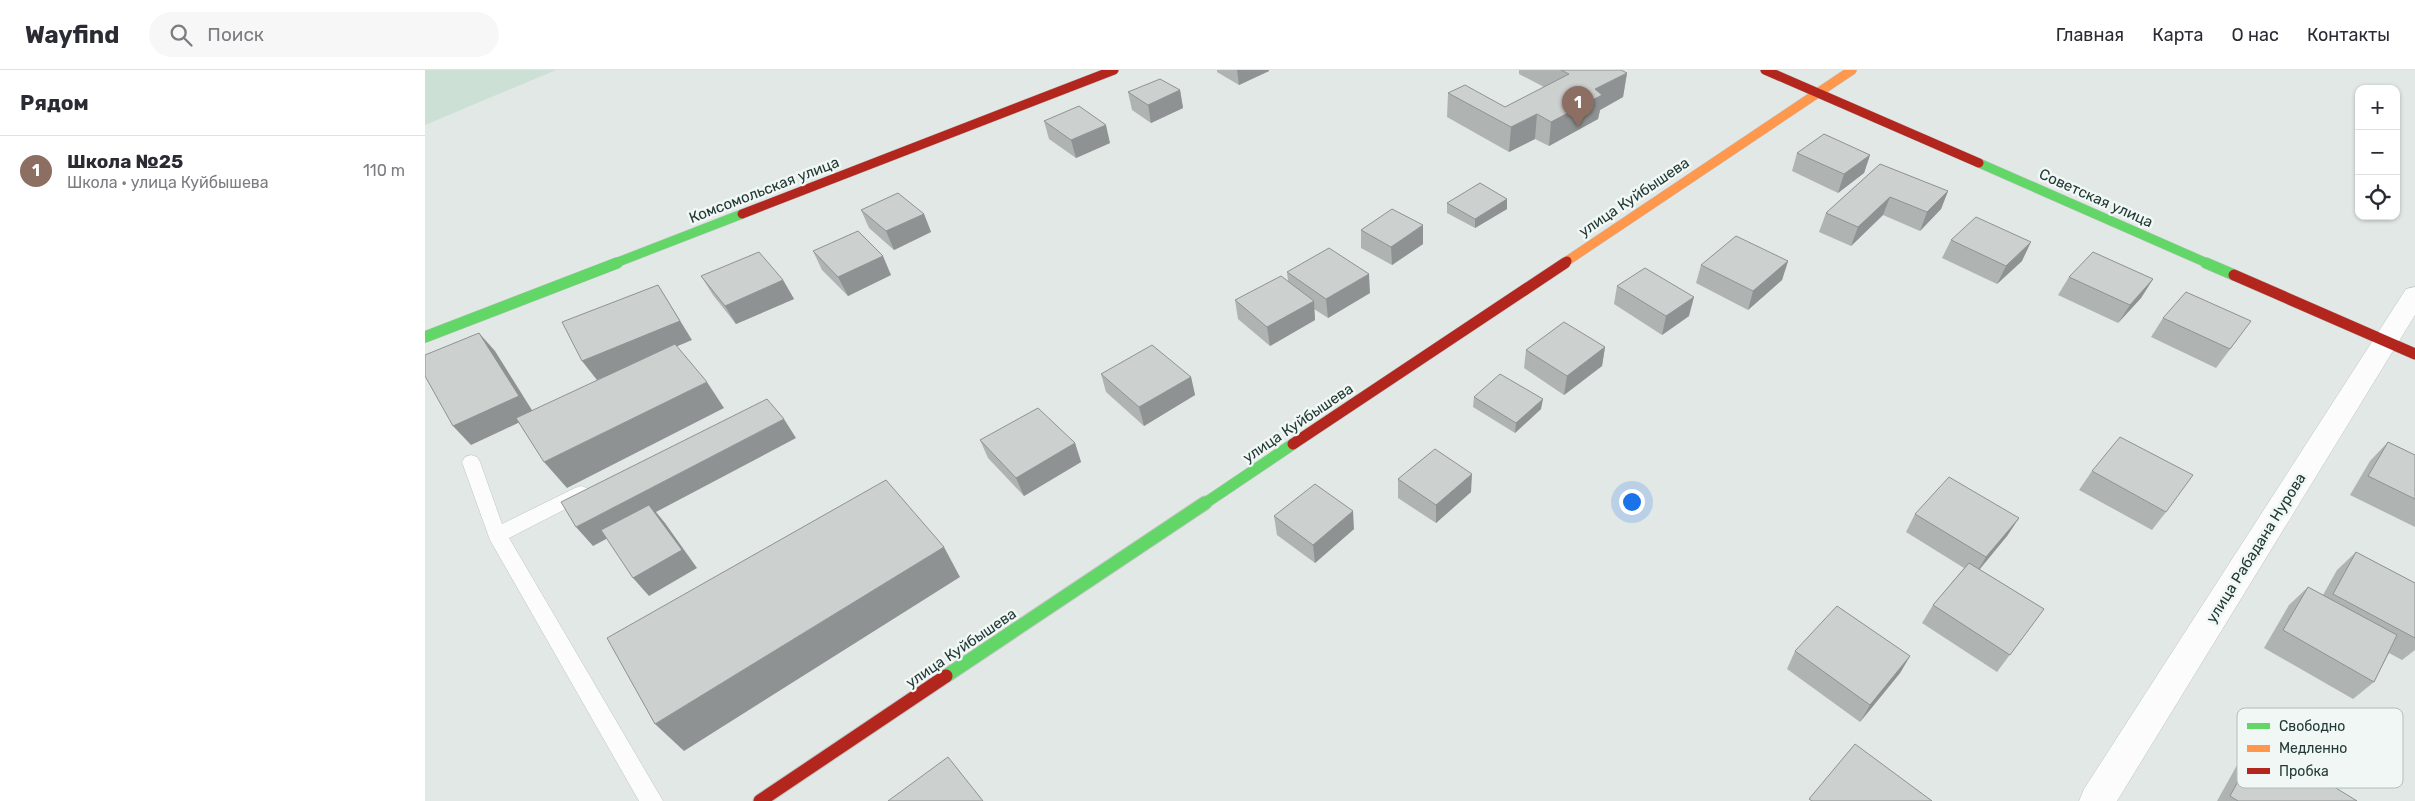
<!DOCTYPE html>
<html lang="ru">
<head>
<meta charset="utf-8">
<style>
  body { margin:0; font-family:Rubik,sans-serif; background:#f7f7f7; color:#2b2b33 }
  .controls { position:absolute; right:15px; top:15px; display:grid; overflow:hidden; border-radius:10px; box-shadow:0 1px 4px #0004 }
  .controls button { width:45px; height:45px; display:grid; place-items:center; padding:0; border:0; border-bottom:1px solid #e1e1e2; background:#fff; color:#2b2b33; font:25px sans-serif }
  .you { position:absolute; left:1206px; top:431px; width:18px; height:18px; margin:-12px; border:4px solid #fff; border-radius:50%; background:#1a73e8; box-shadow:0 0 0 8px #1a73e833 }
  .badge { display:grid; place-items:center; width:32px; height:32px; border-radius:50%; background:#657673; color:#fff; font-size:16px; font-weight:700 }
  .pin { position:absolute; translate:-50% -41px; filter:drop-shadow(0 1px 2px #0008) }
  .pin::after { content:''; position:absolute; top:26px; width:18px; height:15px; background:inherit; clip-path:polygon(0 0,100% 0,50% 100%) }
  .list { margin:0; padding:0; list-style:none }
  h2 { display:flex; justify-content:space-between; align-items:center; height:65px; margin:0; padding:0 20px; font-size:21px }
  h2 small { font-size:16px; font-weight:400; color:#7c7c81 }
  .list li { display:grid; grid-template-columns:32px 1fr auto; gap:15px; align-items:center; box-sizing:border-box; height:70px; padding:0 20px; border-top:1px solid #e1e1e2 }
  .list b { display:block; font-size:19px; white-space:nowrap }
  .list p { margin:0; font-size:16px; white-space:nowrap; color:#7c7c81 }
  .list em { font-size:16px; font-style:normal; color:#7c7c81 }
  .icon { flex:none; width:28px; height:28px; fill:none; stroke:currentColor; stroke-width:2; stroke-linecap:round; stroke-linejoin:round }
  .map { position:relative; flex:none; width:1990px; height:731px; overflow:hidden }
  header { display:flex; align-items:center; gap:30px; box-sizing:border-box; height:70px; padding:0 25px; background:#fff; border-bottom:1px solid #e1e1e2 }
  header strong { font-size:24px }
  nav { display:flex; gap:28px; margin-inline-start:auto; font-size:18px }
  .search { width:350px; height:45px; background:#f7f7f7; display:flex; align-items:center; gap:12px; box-sizing:border-box; padding:0 18px; border-radius:28px; color:#7c7c81; font-size:19px }
  main { display:flex }
  aside { flex:1; background:#fff }
  .map>svg:first-child { display:block }
  .green { fill:#cce0d5 }
  .lines { fill:none; stroke-linecap:round; stroke-linejoin:round }
  .lane-casing { stroke:#bfc4c3; stroke-width:1 }
  .street-casing { stroke:#bfc4c3; stroke-width:1 }
  .fast-far2-casing { stroke:#bfc5c3; stroke-width:10 }
  .fast-far1-casing { stroke:#bfc5c3; stroke-width:12 }
  .fast-casing { stroke:#bfc5c3; stroke-width:15 }
  .slow-casing { stroke:#bfc5c3; stroke-width:10 }
  .jam-far2-casing { stroke:#bfc5c3; stroke-width:10 }
  .jam-far1-casing { stroke:#bfc5c3; stroke-width:12 }
  .jam-casing { stroke:#bfc5c3; stroke-width:15 }
  .lane { fill:#fbfcfb; fill-rule:evenodd }
  .street { fill:#fbfcfb; fill-rule:evenodd }
  .fast-far2 { stroke:#63d668; stroke-width:9 }
  .fast-far1 { stroke:#63d668; stroke-width:11 }
  .fast { stroke:#63d668; stroke-width:13 }
  .slow { stroke:#ff974d; stroke-width:9 }
  .jam-far2 { stroke:#b3261e; stroke-width:9 }
  .jam-far1 { stroke:#b3261e; stroke-width:11 }
  .jam { stroke:#b3261e; stroke-width:13 }
  .wall { fill:#afb4b3 }
  .shaded-wall { fill:#8f9292 }
  .building { fill:#ccd1d0; stroke:#8f9292 }
  .labels { text-anchor:middle; stroke-width:5; stroke-linejoin:round; paint-order:stroke }
  .street-label { font-size:15px; fill:#223935; stroke:#f0f7f4 }
  .key { fill:#f0f7f4; stroke:#b2bebb; stroke-width:1 }
  .key-label { font-size:14px; fill:#223935 }
</style>
</head>
<body>
<header>
<strong>Wayfind</strong>
<div class="search"><svg class="icon" aria-label="search" viewBox="0 0 24 24"><circle cx="10" cy="10" r="6"/><path d="M15 15l6 6"/></svg>Поиск</div>
<nav><a>Главная</a><a>Карта</a><a>О нас</a><a>Контакты</a></nav>
</header>
<main>
<aside>
<h2>Рядом<small></small></h2>
<ul class="list">
<li><span class="badge" style="background:#8d6e63">1</span><div><b>Школа №25</b><p>Школа · улица Куйбышева</p></div><em>110 m</em></li>
</ul>
</aside>
<div class="map">
<svg width="1990" height="731" viewBox="0 0 1990 731">
  <rect width="100%" height="100%" fill="#e2e8e6"/>
  <path class="green" d="M 0,0 L 131,0 L 0,55 Z"/>
  <g class="lines">
    <defs>
      <path id="lane" d="M 46,385 L 52,387 L 55,392 L 77,454 L 150,418 L 156,416 L 162,418 L 165,423 L 162,428 L 84,468 L 238,731 L 214,731 L 65,470 L 37,392 L 40,387 Z"/>
      <path id="street" d="M 1990,217 L 1990,245 L 1692,731 L 1654,731 L 1659,719 L 1981,219 Z"/>
      <g id="fast-far2">
        <path d="M 1554,93 L 1784,194"/>
        <path d="M 188,194 L 317,144"/>
      </g>
      <g id="fast-far1">
        <path d="M 1781,193 L 1809,205"/>
        <path d="M 0,267 L 192,193"/>
        <path d="M 779,434 L 868,374"/>
      </g>
      <path id="fast" d="M 521,606 L 780,433"/>
      <path id="slow" d="M 1142,191 L 1427,0"/>
      <g id="jam-far2">
        <path d="M 1340,0 L 1554,93"/>
        <path d="M 317,144 L 689,0"/>
        <path d="M 1138,194 L 1142,191"/>
      </g>
      <g id="jam-far1">
        <path d="M 1809,205 L 1990,284"/>
        <path d="M 868,374 L 1140,193"/>
      </g>
      <path id="jam" d="M 335,731 L 521,606"/>
    </defs>
    <use href="#lane" class="lane-casing"/>
    <use href="#street" class="street-casing"/>
    <use href="#fast-far2" class="fast-far2-casing"/>
    <use href="#fast-far1" class="fast-far1-casing"/>
    <use href="#fast" class="fast-casing"/>
    <use href="#slow" class="slow-casing"/>
    <use href="#jam-far2" class="jam-far2-casing"/>
    <use href="#jam-far1" class="jam-far1-casing"/>
    <use href="#jam" class="jam-casing"/>
    <use href="#lane" class="lane"/>
    <use href="#street" class="street"/>
    <use href="#fast-far2" class="fast-far2"/>
    <use href="#fast-far1" class="fast-far1"/>
    <use href="#fast" class="fast"/>
    <use href="#slow" class="slow"/>
    <use href="#jam-far2" class="jam-far2"/>
    <use href="#jam-far1" class="jam-far1"/>
    <use href="#jam" class="jam"/>
  </g>
  <g class="wall">
    <path d="M 792,0 L 844,0 L 844,1 L 814,15 L 792,2 Z"/>
    <path d="M 1094,0 L 1196,0 L 1202,3 L 1198,27 L 1175,40 L 1173,49 L 1124,76 L 1110,69 L 1084,82 L 1022,47 L 1023,23 L 1080,37 L 1119,17 L 1094,4 Z"/>
    <path d="M 755,20 L 758,38 L 726,53 L 707,40 L 703,22 Z"/>
    <path d="M 619,51 L 685,73 L 651,88 L 624,69 Z"/>
    <path d="M 1372,83 L 1445,85 L 1439,103 L 1413,123 L 1367,101 Z"/>
    <path d="M 1455,94 L 1523,121 L 1516,139 L 1495,161 L 1458,145 L 1426,176 L 1394,162 L 1401,143 Z"/>
    <path d="M 1022,133 L 1082,139 L 1050,158 L 1022,143 Z"/>
    <path d="M 436,140 L 499,144 L 506,162 L 469,180 L 444,158 Z"/>
    <path d="M 936,160 L 998,174 L 967,195 L 936,178 Z"/>
    <path d="M 1526,170 L 1597,191 L 1572,214 L 1517,188 Z"/>
    <path d="M 388,181 L 466,205 L 423,226 L 397,200 Z"/>
    <path d="M 1363,191 L 1357,210 L 1323,240 L 1271,213 L 1276,195 Z"/>
    <path d="M 862,202 L 945,223 L 903,248 L 889,239 L 890,250 L 845,276 L 813,249 L 810,230 L 863,211 Z"/>
    <path d="M 276,206 L 358,210 L 369,229 L 311,254 L 288,225 Z"/>
    <path d="M 1644,207 L 1728,209 L 1716,228 L 1693,253 L 1633,225 Z"/>
    <path d="M 1192,216 L 1264,246 L 1237,265 L 1189,234 Z"/>
    <path d="M 1738,248 L 1812,270 L 1791,298 L 1726,267 Z"/>
    <path d="M 1180,277 L 1177,296 L 1139,325 L 1099,298 L 1101,280 Z"/>
    <path d="M 676,304 L 766,307 L 770,325 L 719,356 L 681,322 Z"/>
    <path d="M 1049,327 L 1116,339 L 1090,363 L 1048,337 Z"/>
    <path d="M 555,370 L 650,373 L 656,392 L 599,426 L 563,388 Z"/>
    <path d="M 1963,372 L 1990,385 L 1990,457 L 1925,425 L 1945,391 Z"/>
    <path d="M 1667,401 L 1741,442 L 1727,460 L 1654,420 Z"/>
    <path d="M 973,409 L 1046,422 L 1011,453 L 973,428 Z"/>
    <path d="M 1490,444 L 1594,448 L 1582,466 L 1554,499 L 1619,539 L 1572,602 L 1497,553 L 1508,535 L 1539,498 L 1481,462 Z"/>
    <path d="M 849,446 L 929,459 L 890,493 L 852,465 Z"/>
    <path d="M 1931,482 L 1990,513 L 1990,580 L 1977,590 L 1964,583 L 1949,612 L 1928,629 L 1839,578 L 1864,535 L 1883,517 L 1898,525 L 1912,500 Z"/>
    <path d="M 1370,581 L 1485,586 L 1475,603 L 1435,652 L 1362,599 Z"/>
    <path d="M 1835,671 L 1932,731 L 1792,731 L 1816,688 Z"/>
  </g>
  <g class="shaded-wall">
    <path d="M 812,0 L 844,0 L 844,1 L 814,15 Z"/>
    <path d="M 1202,3 L 1198,27 L 1175,40 L 1173,49 L 1124,76 L 1126,52 L 1170,19 Z"/>
    <path d="M 755,20 L 758,38 L 726,53 L 723,35 Z"/>
    <path d="M 1112,44 L 1110,69 L 1084,82 L 1086,57 Z"/>
    <path d="M 681,55 L 685,73 L 651,88 L 646,70 Z"/>
    <path d="M 1445,85 L 1439,103 L 1413,123 L 1419,104 Z"/>
    <path d="M 1523,121 L 1516,139 L 1495,161 L 1502,142 Z"/>
    <path d="M 1465,127 L 1458,145 L 1426,176 L 1433,157 Z"/>
    <path d="M 1082,129 L 1082,139 L 1050,158 L 1050,149 Z"/>
    <path d="M 499,144 L 506,162 L 469,180 L 461,161 Z"/>
    <path d="M 998,155 L 998,174 L 967,195 L 966,177 Z"/>
    <path d="M 1606,172 L 1597,191 L 1572,214 L 1581,196 Z"/>
    <path d="M 458,186 L 466,205 L 423,226 L 413,207 Z"/>
    <path d="M 1363,191 L 1357,210 L 1323,240 L 1328,221 Z"/>
    <path d="M 944,204 L 945,223 L 903,248 L 901,229 Z"/>
    <path d="M 1728,209 L 1716,228 L 1693,253 L 1705,235 Z"/>
    <path d="M 358,210 L 369,229 L 311,254 L 300,236 Z"/>
    <path d="M 233,215 L 267,270 L 172,310 L 157,291 Z"/>
    <path d="M 1269,227 L 1264,246 L 1237,265 L 1241,246 Z"/>
    <path d="M 889,231 L 890,250 L 845,276 L 842,257 Z"/>
    <path d="M 54,263 L 70,281 L 110,345 L 46,375 L 28,356 Z"/>
    <path d="M 1180,277 L 1177,296 L 1139,325 L 1142,306 Z"/>
    <path d="M 766,307 L 770,325 L 719,356 L 714,337 Z"/>
    <path d="M 282,312 L 299,338 L 142,418 L 119,392 Z"/>
    <path d="M 1118,329 L 1116,339 L 1090,363 L 1091,353 Z"/>
    <path d="M 359,349 L 371,368 L 231,442 L 240,453 L 272,498 L 224,526 L 208,508 L 230,443 L 168,476 L 151,457 Z"/>
    <path d="M 650,373 L 656,392 L 599,426 L 591,408 Z"/>
    <path d="M 1047,404 L 1046,422 L 1011,453 L 1011,435 Z"/>
    <path d="M 928,441 L 929,459 L 890,493 L 888,475 Z"/>
    <path d="M 1594,448 L 1582,466 L 1550,505 L 1561,487 Z"/>
    <path d="M 519,477 L 535,507 L 259,681 L 230,654 Z"/>
    <path d="M 1485,586 L 1475,603 L 1435,652 L 1445,635 Z"/>
  </g>
  <g class="building">
    <path d="M 1136,0 L 1196,0 L 1202,3 L 1170,19 L 1177,25 L 1126,52 L 1112,44 L 1086,57 L 1023,23 L 1040,15 L 1080,37 L 1144,4 Z"/>
    <path d="M 735,9 L 755,20 L 723,35 L 703,22 Z"/>
    <path d="M 654,36 L 681,55 L 646,70 L 619,51 Z"/>
    <path d="M 1399,64 L 1445,85 L 1419,104 L 1372,83 Z"/>
    <path d="M 1455,94 L 1523,121 L 1502,142 L 1465,127 L 1433,157 L 1401,143 Z"/>
    <path d="M 1055,113 L 1082,129 L 1050,149 L 1022,133 Z"/>
    <path d="M 473,123 L 499,144 L 461,161 L 436,140 Z"/>
    <path d="M 967,139 L 998,155 L 966,177 L 936,160 Z"/>
    <path d="M 1551,147 L 1606,172 L 1581,196 L 1526,170 Z"/>
    <path d="M 433,161 L 458,186 L 413,207 L 388,181 Z"/>
    <path d="M 1311,166 L 1363,191 L 1328,221 L 1276,195 Z"/>
    <path d="M 904,178 L 944,204 L 901,229 L 862,202 Z"/>
    <path d="M 334,182 L 358,210 L 300,236 L 276,206 Z"/>
    <path d="M 1668,182 L 1728,209 L 1705,235 L 1644,207 Z"/>
    <path d="M 1220,198 L 1269,227 L 1241,246 L 1192,216 Z"/>
    <path d="M 856,206 L 889,231 L 842,257 L 810,230 Z"/>
    <path d="M 233,215 L 255,251 L 157,291 L 137,252 Z"/>
    <path d="M 1761,222 L 1826,251 L 1805,279 L 1738,248 Z"/>
    <path d="M 1139,252 L 1180,277 L 1142,306 L 1101,280 Z"/>
    <path d="M 54,263 L 94,326 L 28,356 L 0,306 L 0,285 Z"/>
    <path d="M 250,274 L 282,312 L 119,392 L 91,348 Z"/>
    <path d="M 727,275 L 766,307 L 714,337 L 676,304 Z"/>
    <path d="M 1075,304 L 1118,329 L 1091,353 L 1049,327 Z"/>
    <path d="M 342,329 L 359,349 L 151,457 L 136,432 Z"/>
    <path d="M 613,338 L 650,373 L 591,408 L 555,370 Z"/>
    <path d="M 1695,367 L 1768,405 L 1741,442 L 1667,401 Z"/>
    <path d="M 1963,372 L 1990,385 L 1990,429 L 1943,406 Z"/>
    <path d="M 1010,379 L 1047,404 L 1011,435 L 973,409 Z"/>
    <path d="M 1524,407 L 1594,448 L 1561,487 L 1490,444 Z"/>
    <path d="M 461,410 L 519,477 L 230,654 L 182,568 Z"/>
    <path d="M 890,414 L 928,441 L 888,475 L 849,446 Z"/>
    <path d="M 224,435 L 257,480 L 208,508 L 176,460 Z"/>
    <path d="M 1931,482 L 1990,513 L 1990,568 L 1908,524 Z"/>
    <path d="M 1544,493 L 1619,539 L 1585,585 L 1508,535 Z"/>
    <path d="M 1883,517 L 1972,565 L 1949,612 L 1858,560 Z"/>
    <path d="M 1412,536 L 1485,586 L 1445,635 L 1370,581 Z"/>
    <path d="M 1835,671 L 1932,731 L 1813,731 L 1805,726 Z"/>
    <path d="M 1430,674 L 1507,731 L 1387,731 L 1384,729 Z"/>
    <path d="M 523,687 L 558,731 L 463,731 Z"/>
  </g>
  <g class="labels">
    <g class="street-label">
      <text transform="translate(339 120) rotate(-21)" y="5">Комсомольская улица</text>
      <text transform="translate(1209 127) rotate(-34)" y="5">улица Куйбышева</text>
      <text transform="translate(1671 128) rotate(24)" y="5">Советская улица</text>
      <text transform="translate(873 353) rotate(-34)" y="5">улица Куйбышева</text>
      <text transform="translate(1831 478) rotate(-58)" y="5">улица Рабадана Нурова</text>
      <text transform="translate(536 578) rotate(-34)" y="5">улица Куйбышева</text>
    </g>
  </g>
  <rect x="1812" y="638" width="166" height="80" rx="8" class="key"/>
  <rect x="1822" y="653" width="23" height="6" fill="#63d668"/>
  <rect x="1822" y="675" width="23" height="7" fill="#ff974d"/>
  <rect x="1822" y="698" width="23" height="6" fill="#b3261e"/>
  <g class="key-label">
    <text x="1854" y="661">Свободно</text>
    <text x="1854" y="683">Медленно</text>
    <text x="1854" y="706">Пробка</text>
  </g>
</svg>
<div class="controls">
<button>+</button>
<button>−</button>
<button><svg class="icon" aria-label="locate" viewBox="0 0 24 24"><circle cx="12" cy="12" r="6"/><path d="M12 2v4M12 18v4M2 12h4M18 12h4"/></svg></button>
</div>
<div class="you"></div>
<div class="pin badge" style="left:1153px;top:57px;background:#8d6e63">1</div>
</div>
</main>
</body>
</html>
